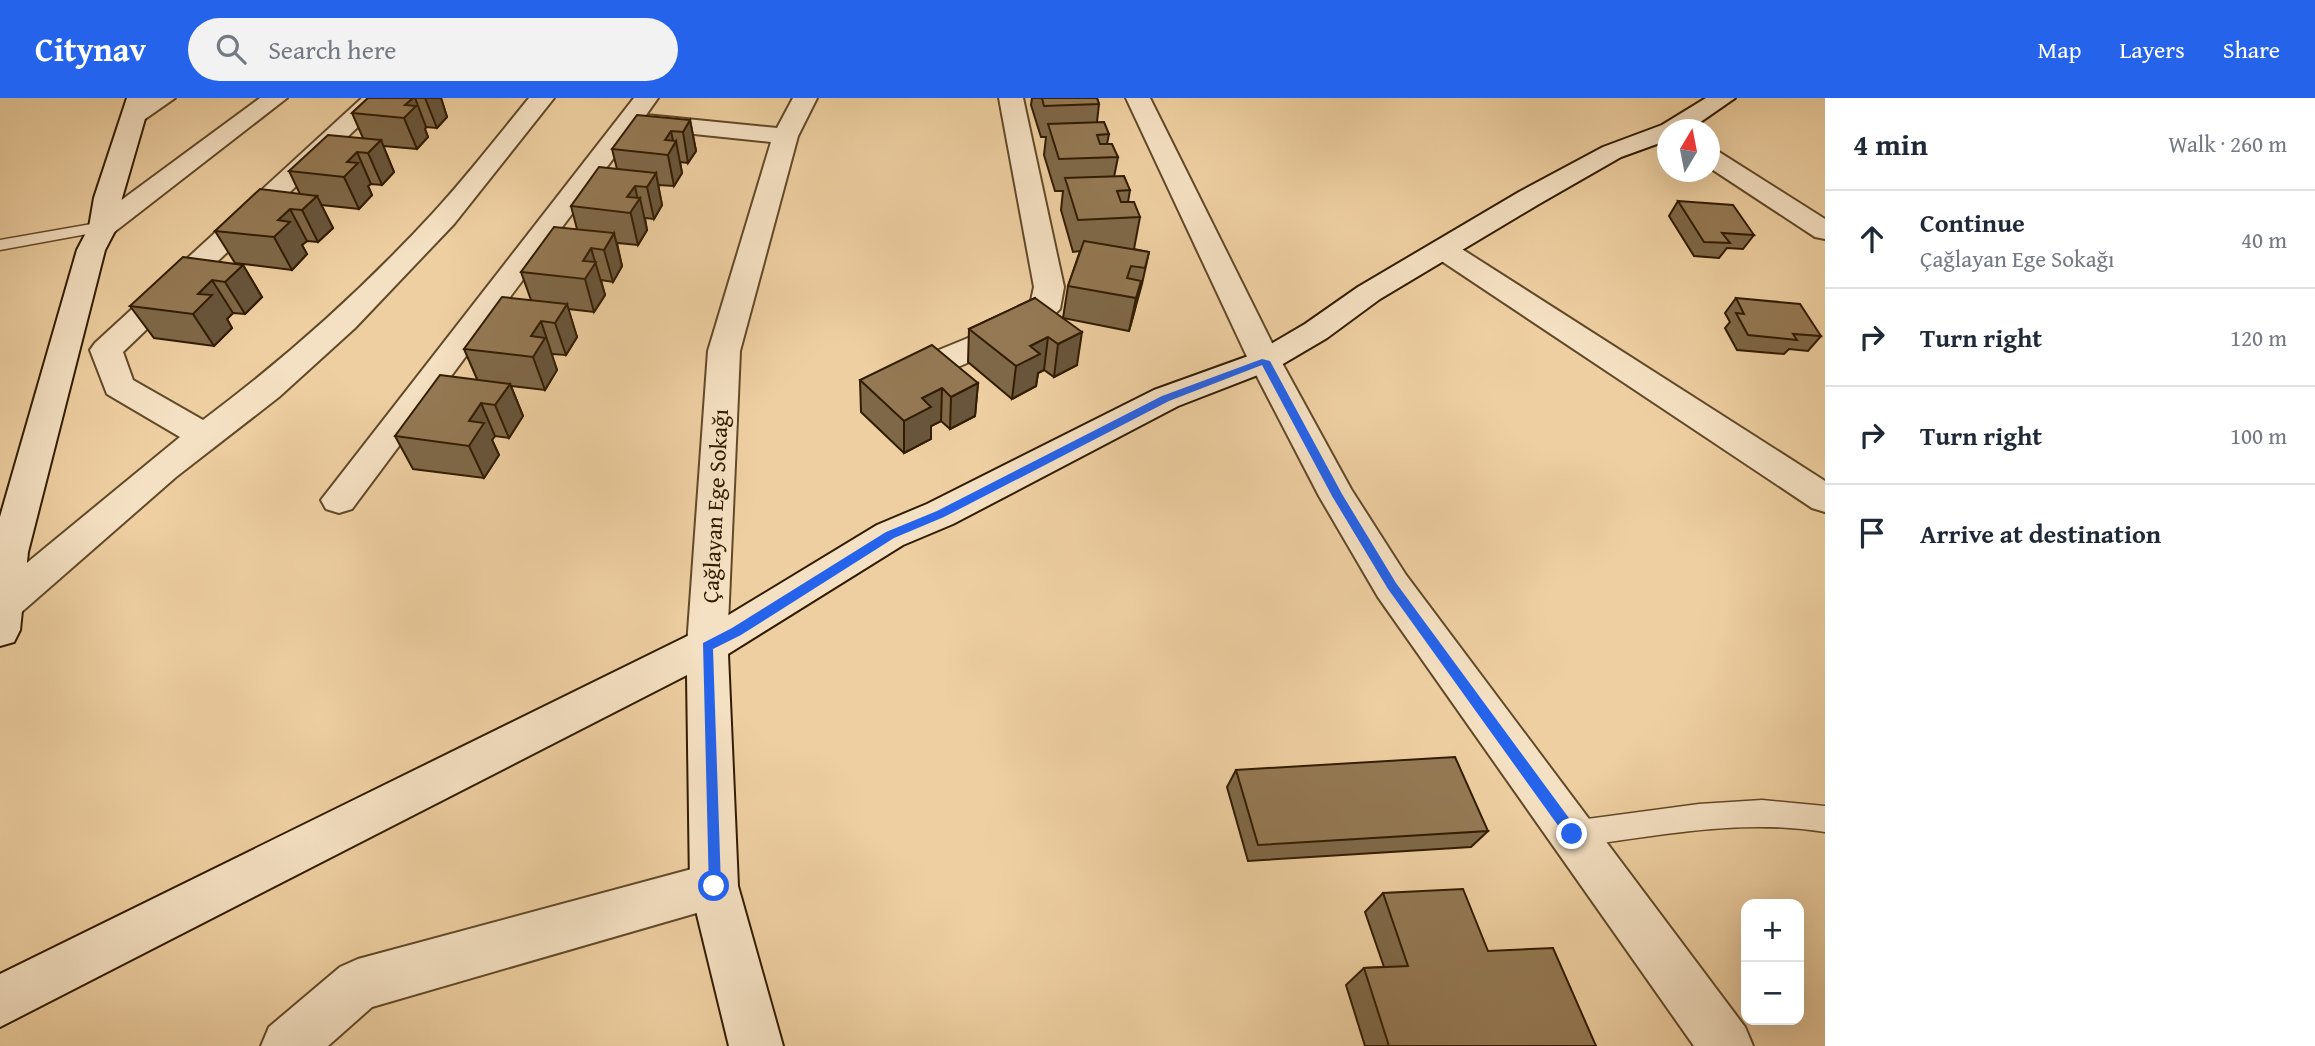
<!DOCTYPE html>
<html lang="en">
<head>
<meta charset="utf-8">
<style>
  body { margin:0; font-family:"Gentium Book Plus",serif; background:#f2f2f3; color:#1f2937 }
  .controls { position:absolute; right:21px; bottom:21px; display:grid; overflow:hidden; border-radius:14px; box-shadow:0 7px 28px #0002 }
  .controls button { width:63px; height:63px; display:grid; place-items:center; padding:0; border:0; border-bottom:2px solid #e0e1e3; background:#fff; color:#1f2937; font:35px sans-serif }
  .compass { position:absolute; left:1657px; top:21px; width:63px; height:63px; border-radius:50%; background:#fff; box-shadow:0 7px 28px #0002; rotate:10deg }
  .stop { position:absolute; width:21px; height:21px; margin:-16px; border:5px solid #2563eb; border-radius:50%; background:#fff }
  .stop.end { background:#2563eb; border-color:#fff; box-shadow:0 2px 7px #0008 }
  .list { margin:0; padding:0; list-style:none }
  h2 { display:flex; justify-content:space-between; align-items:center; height:91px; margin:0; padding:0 28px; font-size:30px }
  h2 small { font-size:23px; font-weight:400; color:#747a83 }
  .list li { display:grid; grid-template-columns:46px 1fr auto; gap:21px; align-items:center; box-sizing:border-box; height:98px; padding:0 28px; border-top:2px solid #e0e1e3 }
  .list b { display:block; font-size:26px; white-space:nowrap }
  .list p { margin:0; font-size:23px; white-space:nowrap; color:#747a83 }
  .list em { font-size:23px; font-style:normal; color:#747a83 }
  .icon { flex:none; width:38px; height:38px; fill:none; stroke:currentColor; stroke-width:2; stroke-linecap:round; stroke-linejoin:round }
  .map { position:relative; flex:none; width:1825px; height:948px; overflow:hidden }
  header { display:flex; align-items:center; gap:42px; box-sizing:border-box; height:98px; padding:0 35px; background:#2563eb; color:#fff }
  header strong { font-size:33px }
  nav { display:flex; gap:38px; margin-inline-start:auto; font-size:24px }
  .search { width:490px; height:63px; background:#f2f2f3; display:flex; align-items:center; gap:18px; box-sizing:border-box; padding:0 24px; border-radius:38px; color:#747a83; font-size:26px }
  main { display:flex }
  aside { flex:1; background:#fff }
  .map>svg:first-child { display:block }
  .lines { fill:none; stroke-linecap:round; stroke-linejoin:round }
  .lane-casing { stroke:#614928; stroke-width:3 }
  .street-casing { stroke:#614928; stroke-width:4 }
  .secondary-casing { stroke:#321c00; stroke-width:4 }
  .lane { fill:#f4e0c2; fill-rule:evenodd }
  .street { fill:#f4e0c2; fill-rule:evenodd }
  .secondary { fill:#f4e0c2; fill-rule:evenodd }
  .wall { fill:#7f6848; stroke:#321c00; stroke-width:2 }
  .shaded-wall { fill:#68553b; stroke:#321c00; stroke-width:2 }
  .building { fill:#947954; stroke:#321c00; stroke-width:2 }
  .route { fill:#2563eb }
  .labels { text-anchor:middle; stroke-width:7; stroke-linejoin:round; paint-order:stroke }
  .street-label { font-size:23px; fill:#321c00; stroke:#f4e0c2 }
</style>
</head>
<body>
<header>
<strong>Citynav</strong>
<div class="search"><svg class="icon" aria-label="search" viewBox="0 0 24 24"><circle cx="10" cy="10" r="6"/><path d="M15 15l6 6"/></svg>Search here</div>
<nav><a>Map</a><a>Layers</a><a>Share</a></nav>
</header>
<main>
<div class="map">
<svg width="1825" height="948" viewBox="0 0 1825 948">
  <rect width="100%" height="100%" fill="#eecfa1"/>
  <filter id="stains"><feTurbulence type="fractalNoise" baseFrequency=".00286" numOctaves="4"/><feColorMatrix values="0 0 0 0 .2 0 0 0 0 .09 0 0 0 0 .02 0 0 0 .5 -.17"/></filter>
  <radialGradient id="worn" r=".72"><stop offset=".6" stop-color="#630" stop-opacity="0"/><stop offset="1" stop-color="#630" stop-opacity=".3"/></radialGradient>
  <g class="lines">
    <defs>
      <g id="lane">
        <path d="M 103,124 L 109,126 L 109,132 L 0,152 L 0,142 Z"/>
        <path d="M 1762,702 L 1825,708 L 1825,734 C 1739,720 1657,738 1572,749 L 1562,745 L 1558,736 L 1562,727 L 1572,723 L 1699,706 Z"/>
      </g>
      <g id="street">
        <path d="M 146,0 L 175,0 L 145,21 L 127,21 L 124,16 Z"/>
        <path d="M 260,0 L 287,0 L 113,135 L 103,137 L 93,135 L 89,129 L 93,123 Z"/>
        <path d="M 362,0 L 388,0 L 123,254 L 133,282 L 203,322 C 286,260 363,191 433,115 C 467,78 498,38 529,0 L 554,0 L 454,126 L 355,230 L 279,299 L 176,379 L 17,518 L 0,522 L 0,487 L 180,339 L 107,296 L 90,252 L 95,245 Z"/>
        <path d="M 634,0 L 658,0 L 646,17 L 777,30 L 793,0 L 817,0 L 798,38 L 740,253 L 727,548 L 721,560 L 707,565 L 693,560 L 687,548 L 708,253 L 771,44 L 636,30 L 352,411 L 339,415 L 326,411 L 321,402 Z"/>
        <path d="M 999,0 L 1023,0 L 1064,189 L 1060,211 L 1034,236 L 914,288 L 902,291 L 890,288 L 886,280 L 890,272 L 1012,222 L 1030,207 L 1034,189 Z"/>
        <path d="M 1126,0 L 1150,0 L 1281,263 L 1351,391 L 1406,477 L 1745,929 L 1753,948 L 1694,948 L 1378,499 L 1319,398 L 1249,263 Z"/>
        <path d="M 1710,51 L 1719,54 L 1825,121 L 1825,141 L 1815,139 L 1710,70 Z"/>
        <path d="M 1444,143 L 1454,146 L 1825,383 L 1825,414 L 1812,410 L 1434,158 L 1430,152 L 1434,146 Z"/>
        <path d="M 714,765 L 731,771 L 738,788 L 731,805 L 372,909 L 328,948 L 261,948 L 269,929 L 340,869 L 358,861 Z"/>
      </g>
      <g id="secondary">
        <path d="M 127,0 L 151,0 L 122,100 L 117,129 L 105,152 L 28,454 L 20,532 L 14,544 L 0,548 L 0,419 L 77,152 L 89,129 L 94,100 Z"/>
        <path d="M 1706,0 L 1735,0 L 1689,32 L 1668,32 L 1668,42 L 1621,59 L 1539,106 L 1380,201 L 1327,240 L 1276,270 L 1178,308 L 953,426 L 903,447 L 728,556 L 738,788 L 783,948 L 729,948 L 690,788 L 687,577 L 0,929 L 0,876 L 722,521 L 877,427 L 927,406 L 1154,292 L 1254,256 L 1305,226 L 1358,189 L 1519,94 L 1603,49 L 1662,27 Z"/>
      </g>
    </defs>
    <use href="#lane" class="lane-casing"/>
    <use href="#street" class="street-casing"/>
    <use href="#secondary" class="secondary-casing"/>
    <use href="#lane" class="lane"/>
    <use href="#street" class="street"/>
    <use href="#secondary" class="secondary"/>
  </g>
  <g class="wall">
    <path d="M 368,0 L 441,0 L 447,19 L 437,30 L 426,29 L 425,31 L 428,39 L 417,51 L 383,48 L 394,74 L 382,87 L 371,86 L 368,88 L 372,97 L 359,111 L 321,107 L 333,130 L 318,144 L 307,143 L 302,147 L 307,156 L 292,172 L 235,165 L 215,133 L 300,96 L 289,73 L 363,40 L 352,15 Z"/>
    <path d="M 1032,0 L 1097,0 L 1099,6 L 1097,24 L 1109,36 L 1107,46 L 1118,59 L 1114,79 L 1130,92 L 1128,104 L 1140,119 L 1134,151 L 1149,154 L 1142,186 L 1129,233 L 1063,220 L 1068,188 L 1080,153 L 1073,154 L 1061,112 L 1063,93 L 1055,93 L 1044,57 L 1046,39 L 1041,39 L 1031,7 Z"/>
    <path d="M 690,22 L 696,53 L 688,65 L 680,64 L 682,75 L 674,88 L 658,87 L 662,107 L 654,121 L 645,120 L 647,132 L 638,147 L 617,145 L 622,168 L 613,184 L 601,182 L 605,197 L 594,214 L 568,211 L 577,239 L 566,257 L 552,256 L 551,257 L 557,272 L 545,292 L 511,288 L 523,318 L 509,340 L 495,338 L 492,342 L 499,357 L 484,380 L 413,371 L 395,338 L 477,281 L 464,251 L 531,202 L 521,174 L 577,131 L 571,108 L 617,71 L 612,51 Z"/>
    <path d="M 1678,103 L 1754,137 L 1743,151 L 1727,150 L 1719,160 L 1694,158 L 1669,118 Z"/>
    <path d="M 243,167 L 262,199 L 245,216 L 233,215 L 227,221 L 232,230 L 214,248 L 154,240 L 130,208 Z"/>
    <path d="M 1035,200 L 1077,267 L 1054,279 L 1044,272 L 1038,275 L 1036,288 L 1012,301 L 968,264 L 969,231 Z"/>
    <path d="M 1736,200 L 1821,238 L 1808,253 L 1789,251 L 1784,256 L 1737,252 L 1725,230 L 1730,224 L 1725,215 Z"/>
    <path d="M 860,282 L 978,285 L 975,318 L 950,331 L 941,323 L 931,328 L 931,341 L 904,355 L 861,314 Z"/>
    <path d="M 1236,672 L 1488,733 L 1471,749 L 1248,763 L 1227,689 Z"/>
    <path d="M 1383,795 L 1488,853 L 1596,948 L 1365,948 L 1346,887 L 1364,870 L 1384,869 L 1365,814 Z"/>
  </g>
  <g class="shaded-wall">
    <path d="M 413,0 L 415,0 L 426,29 L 425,31 L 428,39 L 417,51 L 404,20 L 405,7 Z"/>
    <path d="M 425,0 L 441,0 L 447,19 L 437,30 Z"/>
    <path d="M 690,22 L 696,53 L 688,65 L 683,34 Z"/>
    <path d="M 671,33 L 674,47 L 676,43 L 682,75 L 674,88 L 665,42 Z"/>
    <path d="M 381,42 L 394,74 L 382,87 L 368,55 Z"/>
    <path d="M 357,54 L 371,86 L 368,88 L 372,97 L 359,111 L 344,79 L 347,64 Z"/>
    <path d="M 656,75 L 662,107 L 654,121 L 647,89 Z"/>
    <path d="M 635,88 L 638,103 L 640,100 L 647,132 L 638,147 L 627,99 Z"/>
    <path d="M 317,98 L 333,130 L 318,144 L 302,112 Z"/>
    <path d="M 290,111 L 307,143 L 302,147 L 307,156 L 292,172 L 274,139 L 278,122 Z"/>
    <path d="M 614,135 L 622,168 L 613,184 L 604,152 Z"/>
    <path d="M 591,150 L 605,197 L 594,214 L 585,181 L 583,163 Z"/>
    <path d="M 243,167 L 262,199 L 245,216 L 225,184 Z"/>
    <path d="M 212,182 L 233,215 L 227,221 L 232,230 L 214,248 L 193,216 L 198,196 Z"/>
    <path d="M 1141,183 L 1134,215 L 1129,233 L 1136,200 Z"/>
    <path d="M 567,206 L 577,239 L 566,257 L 555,225 Z"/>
    <path d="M 541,223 L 557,272 L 545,292 L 533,259 L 531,238 Z"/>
    <path d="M 1082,234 L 1077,267 L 1054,279 L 1058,246 Z"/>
    <path d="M 1048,239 L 1044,272 L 1038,275 L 1036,288 L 1012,301 L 1016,268 L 1030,248 Z"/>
    <path d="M 978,285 L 975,318 L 950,331 L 951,299 Z"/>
    <path d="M 510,286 L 523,318 L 509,340 L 495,307 Z"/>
    <path d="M 942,290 L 941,323 L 931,328 L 931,341 L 904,355 L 904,323 L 922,300 Z"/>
    <path d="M 481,305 L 495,338 L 492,342 L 499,357 L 484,380 L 469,348 L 469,323 Z"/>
  </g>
  <g class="building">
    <path d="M 368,0 L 413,0 L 405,7 L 416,8 L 404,20 L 352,15 Z"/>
    <path d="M 1042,0 L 1097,0 L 1099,6 L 1044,8 Z"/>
    <path d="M 637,17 L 690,22 L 683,34 L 671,33 L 665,42 L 676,43 L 668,57 L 612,51 Z"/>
    <path d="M 1104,24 L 1109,36 L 1097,37 L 1100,46 L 1112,46 L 1118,59 L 1059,61 L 1048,26 Z"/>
    <path d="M 328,37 L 381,42 L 368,55 L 357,54 L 347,64 L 358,65 L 344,79 L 289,73 Z"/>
    <path d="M 599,69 L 656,75 L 647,89 L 635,88 L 627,99 L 640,100 L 630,115 L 571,108 Z"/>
    <path d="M 1124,78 L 1130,92 L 1117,93 L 1121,104 L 1134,104 L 1140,119 L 1078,122 L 1065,80 Z"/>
    <path d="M 260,91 L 317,98 L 302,112 L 290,111 L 278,122 L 290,124 L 274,139 L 215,133 Z"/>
    <path d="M 1678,103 L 1733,107 L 1754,137 L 1722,135 L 1730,145 L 1704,144 Z"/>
    <path d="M 554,129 L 614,135 L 604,152 L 591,150 L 583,163 L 596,164 L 585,181 L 521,174 Z"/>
    <path d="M 1084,143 L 1149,154 L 1145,170 L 1131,168 L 1127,180 L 1141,183 L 1136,200 L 1068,188 Z"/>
    <path d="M 183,159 L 243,167 L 225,184 L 212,182 L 198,196 L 212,197 L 193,216 L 130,208 Z"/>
    <path d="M 502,199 L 567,206 L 555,225 L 541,223 L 531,238 L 545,240 L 533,259 L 464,251 Z"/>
    <path d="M 1035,200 L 1082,234 L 1058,246 L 1048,239 L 1030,248 L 1040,256 L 1016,268 L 969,231 Z"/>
    <path d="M 1736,200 L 1800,206 L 1821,238 L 1793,236 L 1797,242 L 1748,237 L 1736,215 L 1744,216 Z"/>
    <path d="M 932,247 L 978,285 L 951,299 L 942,290 L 922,300 L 931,309 L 904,323 L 860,282 Z"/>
    <path d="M 440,277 L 510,286 L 495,307 L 481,305 L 469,323 L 484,325 L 469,348 L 395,338 Z"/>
    <path d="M 1455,659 L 1488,733 L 1258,747 L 1236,672 Z"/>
    <path d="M 1463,791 L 1488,853 L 1553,850 L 1596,948 L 1389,948 L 1364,870 L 1408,868 L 1383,795 Z"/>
  </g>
  <path class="route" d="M 1262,261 L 1270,263 L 1342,396 L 1396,485 L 1577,731 L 1577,740 L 1567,740 L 1388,491 L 1332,398 L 1262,267 L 1169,303 L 944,419 L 894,440 L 741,537 L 713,551 L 721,788 L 714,795 L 709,793 L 703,545 L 732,530 L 886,434 L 937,413 L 1162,298 Z"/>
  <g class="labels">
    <g class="street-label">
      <text transform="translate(715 408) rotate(-87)" y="8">Çağlayan Ege Sokağı</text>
    </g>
  </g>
  <rect width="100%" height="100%" filter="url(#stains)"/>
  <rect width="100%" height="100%" fill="url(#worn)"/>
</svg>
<div class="controls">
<button>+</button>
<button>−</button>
</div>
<svg class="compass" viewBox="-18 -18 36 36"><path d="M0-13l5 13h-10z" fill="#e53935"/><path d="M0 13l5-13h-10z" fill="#747a83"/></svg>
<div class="stop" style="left:714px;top:788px"></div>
<div class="stop end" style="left:1572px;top:736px"></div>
</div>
<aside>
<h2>4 min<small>Walk · 260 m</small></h2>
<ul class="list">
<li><svg class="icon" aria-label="ahead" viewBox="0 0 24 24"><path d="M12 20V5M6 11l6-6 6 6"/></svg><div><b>Continue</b><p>Çağlayan Ege Sokağı</p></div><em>40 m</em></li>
<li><svg class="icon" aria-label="right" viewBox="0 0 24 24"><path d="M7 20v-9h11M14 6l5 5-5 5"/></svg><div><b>Turn right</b></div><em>120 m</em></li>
<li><svg class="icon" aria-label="right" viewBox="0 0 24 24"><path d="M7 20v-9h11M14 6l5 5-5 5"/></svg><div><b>Turn right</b></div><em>100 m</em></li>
<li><svg class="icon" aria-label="arrive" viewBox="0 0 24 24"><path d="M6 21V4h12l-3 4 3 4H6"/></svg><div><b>Arrive at destination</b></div></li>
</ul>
</aside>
</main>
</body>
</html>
